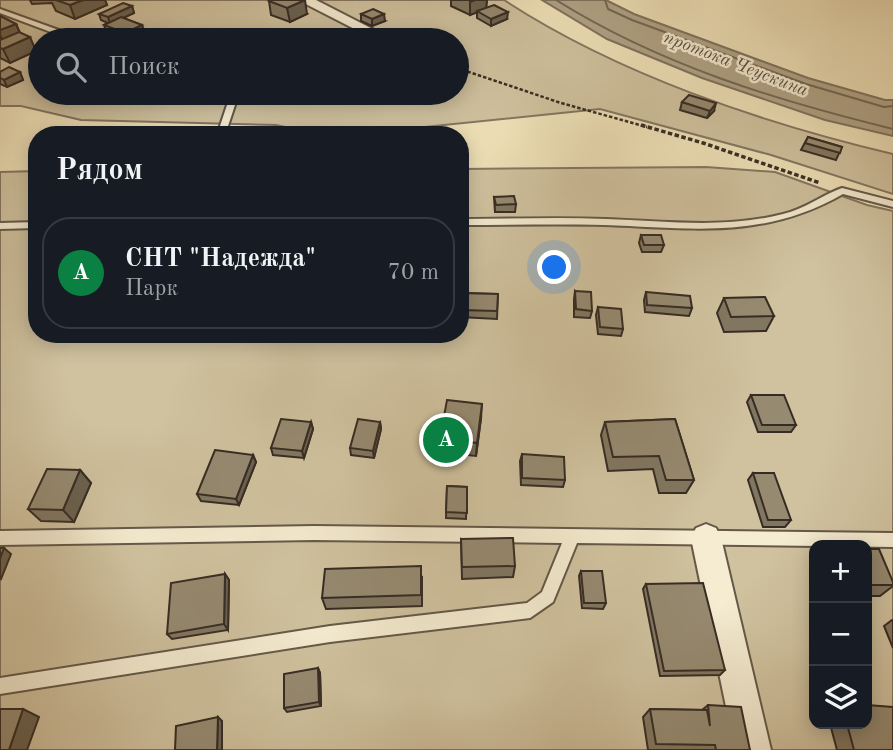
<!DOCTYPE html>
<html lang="ru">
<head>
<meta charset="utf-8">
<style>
  body { margin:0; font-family:"Old Standard TT",serif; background:#242831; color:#f1f3f6 }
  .controls { position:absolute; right:21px; bottom:21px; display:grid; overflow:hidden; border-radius:14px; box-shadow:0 4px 18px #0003 }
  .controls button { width:63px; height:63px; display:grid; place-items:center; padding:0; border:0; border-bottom:2px solid #363941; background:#171b24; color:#f1f3f6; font:35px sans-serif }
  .you { position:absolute; left:555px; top:268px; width:24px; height:24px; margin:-18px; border:5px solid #fff; border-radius:50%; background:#1a73e8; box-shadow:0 0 0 10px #1a73e833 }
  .badge { display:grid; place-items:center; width:46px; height:46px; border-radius:50%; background:#0b8043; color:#fff; font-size:23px; font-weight:700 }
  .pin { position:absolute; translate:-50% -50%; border:4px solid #fff; box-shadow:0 2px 7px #0006 }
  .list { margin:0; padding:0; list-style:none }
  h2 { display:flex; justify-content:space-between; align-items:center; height:91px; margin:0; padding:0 28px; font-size:30px }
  h2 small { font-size:23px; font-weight:400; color:#9ea1a6 }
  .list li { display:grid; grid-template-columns:46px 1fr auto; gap:21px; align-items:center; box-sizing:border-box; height:112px; margin:0 14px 14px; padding:0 14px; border:2px solid #363941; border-radius:28px }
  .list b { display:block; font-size:26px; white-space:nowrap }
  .list p { margin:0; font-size:23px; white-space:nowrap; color:#9ea1a6 }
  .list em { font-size:23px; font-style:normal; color:#9ea1a6 }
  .icon { flex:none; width:38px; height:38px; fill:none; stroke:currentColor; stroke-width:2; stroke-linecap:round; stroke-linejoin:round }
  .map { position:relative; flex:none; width:893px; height:750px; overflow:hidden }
  .search { position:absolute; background:#171b24; box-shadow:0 4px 18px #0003; left:28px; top:28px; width:441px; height:77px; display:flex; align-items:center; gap:18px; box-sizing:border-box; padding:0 24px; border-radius:38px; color:#9ea1a6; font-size:26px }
  .panel { position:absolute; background:#171b24; box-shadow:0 4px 18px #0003; left:28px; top:126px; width:441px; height:217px; border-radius:28px }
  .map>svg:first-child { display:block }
  .green { fill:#d0c29f; stroke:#837762; stroke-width:2; fill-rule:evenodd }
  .water { fill:#b0a386; stroke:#7f735f; stroke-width:2 }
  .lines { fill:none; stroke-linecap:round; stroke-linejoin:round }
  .shore { stroke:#736855; stroke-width:2 }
  .service-casing { stroke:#645949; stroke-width:4 }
  .minor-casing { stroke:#645949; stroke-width:4 }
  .path-far1 { stroke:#362c24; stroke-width:2.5; stroke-dasharray:3.5 2; stroke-linecap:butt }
  .path { stroke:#362c24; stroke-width:3.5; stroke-dasharray:4.5 2.5; stroke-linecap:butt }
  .service { fill:#f5ecd1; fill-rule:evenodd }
  .minor { fill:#f5ecd1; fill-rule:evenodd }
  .wall { fill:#817761; stroke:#362c24; stroke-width:2 }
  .shaded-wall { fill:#69614f; stroke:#362c24; stroke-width:2 }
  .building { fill:#968a71; stroke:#362c24; stroke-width:2 }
  .labels { text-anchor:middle; stroke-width:5; stroke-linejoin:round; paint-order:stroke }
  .far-water-label { font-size:18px; font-style:italic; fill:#5b5041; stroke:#f5ecd1 }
</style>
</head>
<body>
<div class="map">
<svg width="893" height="750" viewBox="0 0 893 750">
  <rect width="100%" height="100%" fill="#efe1b8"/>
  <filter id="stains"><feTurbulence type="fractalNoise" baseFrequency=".00286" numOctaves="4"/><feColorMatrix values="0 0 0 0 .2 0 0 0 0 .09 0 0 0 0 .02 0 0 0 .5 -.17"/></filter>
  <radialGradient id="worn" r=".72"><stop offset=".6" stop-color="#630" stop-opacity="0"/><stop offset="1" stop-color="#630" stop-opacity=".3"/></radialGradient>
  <g class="green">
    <path d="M 0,0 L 504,0 C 617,74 762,123 893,154 L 893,194 L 771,155 L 600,109 L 346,135 L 322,135 L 276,125 L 81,120 L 21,106 L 0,106 ZM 40,40 L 457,40 L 457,93 L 40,93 Z"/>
    <path d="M 706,167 L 775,172 L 867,205 L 893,211 L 893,750 L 0,750 L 0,172 L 37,171 L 37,334 L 460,334 L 460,169 ZM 814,545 L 867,545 L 867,724 L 814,724 Z"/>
  </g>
  <path class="water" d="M 542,0 L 606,0 L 634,14 L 808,78 L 885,100 L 893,100 L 893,136 L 825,120 L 702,78 L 607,39 Z"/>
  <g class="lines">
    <g class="shore">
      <path d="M 556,0 C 660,65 775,100 893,129"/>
      <path d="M 605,0 L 608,9 L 632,20 L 806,84 L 884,107 L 893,106"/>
    </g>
    <defs>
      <g id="service">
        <path d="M 0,9 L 81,38 L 82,40 L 72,40 L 0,13 Z"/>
        <path d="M 231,93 L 239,93 L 225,135 L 217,135 Z"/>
        <path d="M 842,188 L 893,201 L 893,207 L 843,194 C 763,240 692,228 604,225 C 556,224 508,225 460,225 L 460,219 C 509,219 557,217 606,219 C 665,221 725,229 783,214 C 805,209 822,195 842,188 Z"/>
        <path d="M 37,222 L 37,228 L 0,229 L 0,223 Z"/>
        <path d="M 314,526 L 893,533 L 893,547 L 577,543 L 553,602 L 530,618 L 330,642 L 0,694 L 0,678 L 330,626 L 527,603 L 542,592 L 562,543 L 314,540 L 0,545 L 0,531 Z"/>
      </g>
      <g id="minor">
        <path d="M 298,0 L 316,0 L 394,40 L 376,40 Z"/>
        <path d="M 706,524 L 716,528 L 721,538 L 771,750 L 735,750 L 691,538 L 696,528 Z"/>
      </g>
    </defs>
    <use href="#service" class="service-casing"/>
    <use href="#minor" class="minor-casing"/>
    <path class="path-far1" d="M 457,68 L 561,103 L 647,127"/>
    <path class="path" d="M 641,125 L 703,143 L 820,183"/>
    <use href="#service" class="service"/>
    <use href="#minor" class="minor"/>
  </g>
  <g class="wall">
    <path d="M 30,0 L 105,0 L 107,5 L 75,19 L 56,11 L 52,3 L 32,4 Z"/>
    <path d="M 451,0 L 487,0 L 486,8 L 507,19 L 491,26 L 477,18 L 477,12 L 470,15 L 451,6 Z"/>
    <path d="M 269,1 L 307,14 L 290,22 L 271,15 Z"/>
    <path d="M 132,6 L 134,13 L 123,18 L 142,25 L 146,39 L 144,40 L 113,40 L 109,39 L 104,25 L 108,23 L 101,20 L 99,14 Z"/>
    <path d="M 361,14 L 385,21 L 372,26 L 361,21 Z"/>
    <path d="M 0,16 L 16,24 L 20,33 L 36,51 L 10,63 L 0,58 Z"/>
    <path d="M 0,72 L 20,72 L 23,80 L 7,87 L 0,84 Z"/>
    <path d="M 682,102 L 714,111 L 707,118 L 680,110 Z"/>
    <path d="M 808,137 L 842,147 L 836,160 L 801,150 Z"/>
    <path d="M 494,197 L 516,204 L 515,212 L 495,212 Z"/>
    <path d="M 641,235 L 664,245 L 661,252 L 642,252 L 639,243 Z"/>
    <path d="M 575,291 L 592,311 L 590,318 L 574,317 L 574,299 Z"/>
    <path d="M 646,292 L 692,308 L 689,316 L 645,312 L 644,300 Z"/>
    <path d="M 460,293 L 498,294 L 497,319 L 460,317 Z"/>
    <path d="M 724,298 L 774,316 L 766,331 L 724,332 L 717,313 Z"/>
    <path d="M 598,307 L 623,329 L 621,336 L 598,334 L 596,315 Z"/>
    <path d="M 751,395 L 796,425 L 791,432 L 758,432 L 747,402 Z"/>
    <path d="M 481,418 L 476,456 L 440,452 L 440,438 Z"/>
    <path d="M 675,419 L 694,480 L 686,493 L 659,493 L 653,469 L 608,471 L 601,435 L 605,422 Z"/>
    <path d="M 311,422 L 313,429 L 304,458 L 273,455 L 271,448 Z"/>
    <path d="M 380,422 L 381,429 L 374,458 L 351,455 L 350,448 Z"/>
    <path d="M 522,454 L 565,480 L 563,487 L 521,485 L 520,461 Z"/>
    <path d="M 253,455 L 256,462 L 239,505 L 201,501 L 197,494 Z"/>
    <path d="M 80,470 L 91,483 L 74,522 L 41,521 L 28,509 Z"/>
    <path d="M 753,473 L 791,520 L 785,527 L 763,527 L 748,480 Z"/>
    <path d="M 447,486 L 467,487 L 466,519 L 446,518 Z"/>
    <path d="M 461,539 L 515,566 L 513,577 L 462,579 Z"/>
    <path d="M 867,549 L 893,582 L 893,586 L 880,596 L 867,596 Z"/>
    <path d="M 581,571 L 606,603 L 603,609 L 582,608 L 579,576 Z"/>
    <path d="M 225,574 L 229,580 L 228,630 L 172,639 L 167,634 Z"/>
    <path d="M 422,577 L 422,606 L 326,609 L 322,598 Z"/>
    <path d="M 646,584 L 725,670 L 720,675 L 660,676 L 643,589 Z"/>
    <path d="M 892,620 L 893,620 L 893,648 L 884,626 Z"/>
    <path d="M 318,668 L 320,673 L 321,706 L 287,712 L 284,708 Z"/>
    <path d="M 708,705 L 750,750 L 648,750 L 643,717 L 650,709 L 702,710 Z"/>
    <path d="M 830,724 L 867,724 L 893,750 L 837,750 Z"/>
  </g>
  <g class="shaded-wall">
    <path d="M 83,0 L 105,0 L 107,5 L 75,19 L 70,5 Z"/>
    <path d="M 305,0 L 307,14 L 290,22 L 287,8 Z"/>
    <path d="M 475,0 L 487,0 L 486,9 L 470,15 L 470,2 Z"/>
    <path d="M 132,6 L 134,13 L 110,24 L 108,17 Z"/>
    <path d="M 508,12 L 507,19 L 491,26 L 491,19 Z"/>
    <path d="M 384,14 L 385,21 L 372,26 L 372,19 Z"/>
    <path d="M 16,24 L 22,38 L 5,45 L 0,35 L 0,30 Z"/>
    <path d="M 142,25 L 146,39 L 144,40 L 127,40 L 125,33 Z"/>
    <path d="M 30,37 L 36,51 L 10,63 L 3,49 Z"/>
    <path d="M 20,72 L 23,80 L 7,87 L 4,80 Z"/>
    <path d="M 716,103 L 714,111 L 707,118 L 710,111 Z"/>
    <path d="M 482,404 L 481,418 L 476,456 L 477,443 Z"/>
    <path d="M 311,422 L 313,429 L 304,458 L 302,451 Z"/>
    <path d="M 380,422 L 381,429 L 374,458 L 373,451 Z"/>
    <path d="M 253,455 L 256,462 L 239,505 L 236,499 Z"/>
    <path d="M 80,470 L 91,483 L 74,522 L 63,510 Z"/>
    <path d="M 4,548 L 11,554 L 1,579 L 0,578 L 0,558 Z"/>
    <path d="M 225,574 L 229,580 L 228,630 L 224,624 Z"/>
    <path d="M 318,668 L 320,673 L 321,706 L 319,702 Z"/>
    <path d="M 23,709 L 39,717 L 27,750 L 9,750 Z"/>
    <path d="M 218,717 L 222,721 L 222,750 L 217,750 Z"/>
  </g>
  <g class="building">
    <path d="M 56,0 L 83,0 L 70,5 Z"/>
    <path d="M 271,0 L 305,0 L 287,8 L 269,1 Z"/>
    <path d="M 123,3 L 132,6 L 108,17 L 99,14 Z"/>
    <path d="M 494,5 L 508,12 L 491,19 L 477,11 Z"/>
    <path d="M 373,9 L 384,14 L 372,19 L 361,14 Z"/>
    <path d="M 0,16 L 16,24 L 0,30 Z"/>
    <path d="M 121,17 L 142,25 L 125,33 L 104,25 Z"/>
    <path d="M 19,32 L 30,37 L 3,49 L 0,48 L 0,40 Z"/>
    <path d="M 294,35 L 313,39 L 311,40 L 289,40 Z"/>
    <path d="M 9,67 L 20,72 L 4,80 L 0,78 L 0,72 Z"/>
    <path d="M 689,95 L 716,103 L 710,111 L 682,102 Z"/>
    <path d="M 808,137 L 842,147 L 840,153 L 805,143 Z"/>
    <path d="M 514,196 L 516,204 L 496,205 L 494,197 Z"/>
    <path d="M 641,235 L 661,235 L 664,245 L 644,245 Z"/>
    <path d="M 575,291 L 591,292 L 592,311 L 576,309 Z"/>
    <path d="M 646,292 L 690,296 L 692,308 L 647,305 Z"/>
    <path d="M 460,293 L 498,294 L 497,311 L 460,310 Z"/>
    <path d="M 765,297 L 774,316 L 731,317 L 724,298 Z"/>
    <path d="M 598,307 L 621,309 L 623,329 L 600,327 Z"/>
    <path d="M 751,395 L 784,395 L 796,425 L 762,425 Z"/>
    <path d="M 447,400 L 482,404 L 477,443 L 440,438 Z"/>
    <path d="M 281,419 L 311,422 L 302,451 L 271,448 Z"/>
    <path d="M 358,419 L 380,422 L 373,451 L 350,448 Z"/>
    <path d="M 675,419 L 694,480 L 666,480 L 659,456 L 613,457 L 605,422 Z"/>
    <path d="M 215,450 L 253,455 L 236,499 L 197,494 Z"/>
    <path d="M 522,454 L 564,457 L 565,480 L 522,478 Z"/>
    <path d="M 47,469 L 80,470 L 63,510 L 28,509 Z"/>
    <path d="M 753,473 L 774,473 L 791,520 L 768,520 Z"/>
    <path d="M 447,486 L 467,487 L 467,513 L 446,512 Z"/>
    <path d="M 513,538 L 515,566 L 462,567 L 461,539 Z"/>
    <path d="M 0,548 L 4,548 L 0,558 Z"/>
    <path d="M 867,549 L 879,549 L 893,582 L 893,585 L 867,585 Z"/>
    <path d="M 421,566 L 421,595 L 322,598 L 325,569 Z"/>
    <path d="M 581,571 L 602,571 L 606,603 L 584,603 Z"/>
    <path d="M 225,574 L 224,624 L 167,634 L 171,583 Z"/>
    <path d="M 703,583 L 725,670 L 664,671 L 646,584 Z"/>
    <path d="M 318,668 L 319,702 L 284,708 L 284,674 Z"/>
    <path d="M 708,705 L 741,707 L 750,750 L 716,750 L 715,745 L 656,744 L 650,709 L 707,710 L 710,726 Z"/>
    <path d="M 867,705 L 893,707 L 893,750 L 854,750 L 847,724 L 867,724 Z"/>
    <path d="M 0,709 L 23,709 L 9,750 L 0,750 Z"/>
    <path d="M 218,717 L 217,750 L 175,750 L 176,726 Z"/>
  </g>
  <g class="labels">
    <g class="far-water-label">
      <text transform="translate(736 63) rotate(21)" y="6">протока Чеускина</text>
    </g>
  </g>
  <rect width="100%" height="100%" filter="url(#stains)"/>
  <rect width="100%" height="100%" fill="url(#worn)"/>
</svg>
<div class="controls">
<button>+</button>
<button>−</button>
<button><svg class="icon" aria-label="layers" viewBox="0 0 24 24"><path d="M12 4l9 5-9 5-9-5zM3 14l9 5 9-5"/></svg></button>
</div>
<div class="you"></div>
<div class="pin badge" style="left:446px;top:440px">A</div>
<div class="search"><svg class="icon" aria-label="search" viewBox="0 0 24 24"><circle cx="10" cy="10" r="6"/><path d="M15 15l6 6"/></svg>Поиск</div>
<section class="panel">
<h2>Рядом<small></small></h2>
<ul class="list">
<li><span class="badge">A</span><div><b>СНТ &quot;Надежда&quot;</b><p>Парк</p></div><em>70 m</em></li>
</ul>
</section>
</div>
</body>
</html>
